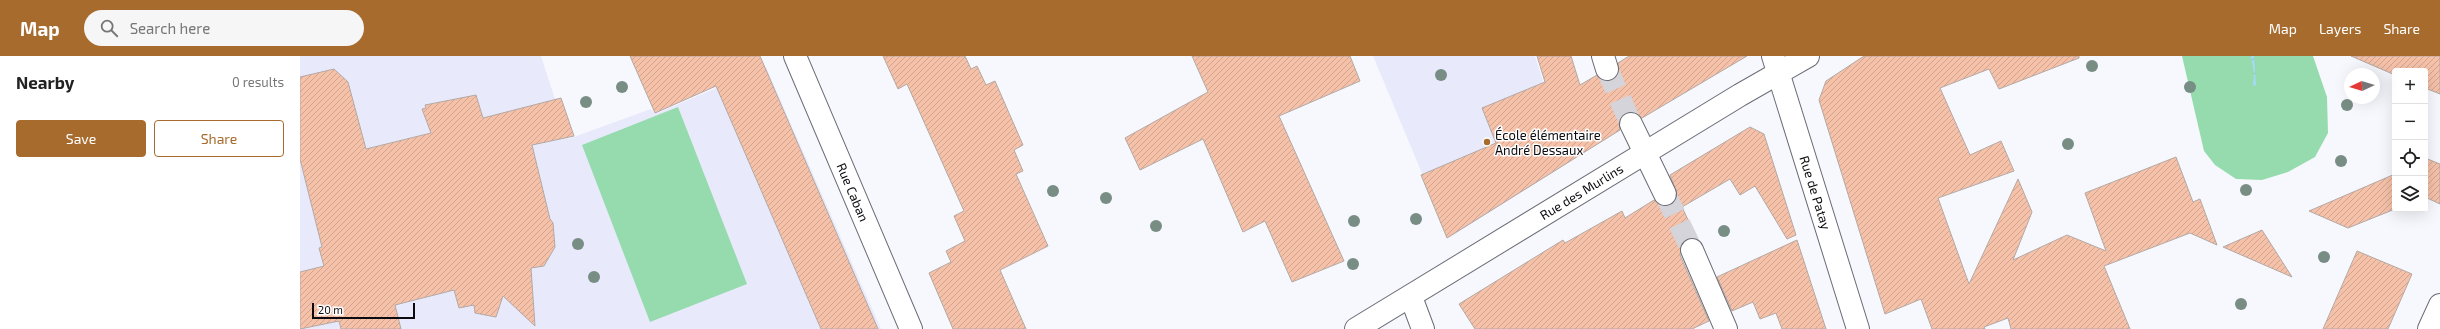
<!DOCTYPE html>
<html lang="en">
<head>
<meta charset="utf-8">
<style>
  body { margin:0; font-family:"Exo 2",sans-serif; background:#f6f6f6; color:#222 }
  .controls { position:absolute; right:12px; top:12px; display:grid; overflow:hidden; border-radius:4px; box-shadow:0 4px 16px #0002 }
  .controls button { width:36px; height:36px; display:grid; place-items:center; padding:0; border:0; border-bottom:1px solid #e0e0e0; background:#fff; color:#222; font:20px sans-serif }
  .compass { position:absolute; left:2044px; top:12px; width:36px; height:36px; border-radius:50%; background:#fff; box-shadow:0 4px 16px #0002; rotate:266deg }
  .scale { position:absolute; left:12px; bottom:10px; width:103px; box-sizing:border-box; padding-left:4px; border:2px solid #0b0b0f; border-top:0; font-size:11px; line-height:14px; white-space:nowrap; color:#0b0b0f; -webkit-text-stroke:3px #fff; paint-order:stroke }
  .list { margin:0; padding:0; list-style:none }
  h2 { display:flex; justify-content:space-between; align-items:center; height:52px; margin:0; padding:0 16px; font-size:17px }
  h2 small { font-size:13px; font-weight:400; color:#767676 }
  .actions { display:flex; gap:8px; padding:12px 16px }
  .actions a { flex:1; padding:9px 0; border:1px solid #a76b2d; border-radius:4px; text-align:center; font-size:14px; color:#a76b2d }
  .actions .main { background:#a76b2d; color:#fff }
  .icon { flex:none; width:22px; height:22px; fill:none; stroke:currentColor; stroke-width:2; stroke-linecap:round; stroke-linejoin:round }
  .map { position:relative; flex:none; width:2140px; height:273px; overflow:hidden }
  header { display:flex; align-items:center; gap:24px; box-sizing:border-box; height:56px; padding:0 20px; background:#a76b2d; color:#fff }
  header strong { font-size:19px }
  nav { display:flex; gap:22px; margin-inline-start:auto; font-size:14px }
  .search { width:280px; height:36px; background:#f6f6f6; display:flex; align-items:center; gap:10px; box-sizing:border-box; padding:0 14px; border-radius:22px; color:#767676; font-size:15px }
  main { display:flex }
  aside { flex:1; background:#fff }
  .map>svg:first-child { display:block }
  .built { fill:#e8eafb }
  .green { fill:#95dbad }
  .water { fill:url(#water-ripples) }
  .building { fill:url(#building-hatch); stroke:#b3a9a5 }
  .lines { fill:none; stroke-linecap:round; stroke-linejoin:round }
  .minor-tunnel { stroke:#d4d4da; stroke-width:22; stroke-dasharray:22 11; stroke-linecap:butt }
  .minor-casing { stroke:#6b6c75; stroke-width:24 }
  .minor { stroke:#fff; stroke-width:22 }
  .tree { fill:#788d84 }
  .poi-dot { fill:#a76b2d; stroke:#fff; stroke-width:1.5 }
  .labels { text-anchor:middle; stroke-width:3; stroke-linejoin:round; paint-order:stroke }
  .poi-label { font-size:13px; fill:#0b0b0f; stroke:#fff; text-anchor:start }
  .street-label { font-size:13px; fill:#0b0b0f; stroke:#fff }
</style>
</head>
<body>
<header>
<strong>Map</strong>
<div class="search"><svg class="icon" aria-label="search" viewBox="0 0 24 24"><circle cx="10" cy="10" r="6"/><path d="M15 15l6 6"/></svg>Search here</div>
<nav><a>Map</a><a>Layers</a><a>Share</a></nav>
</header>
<main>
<aside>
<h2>Nearby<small>0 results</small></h2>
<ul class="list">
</ul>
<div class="actions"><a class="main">Save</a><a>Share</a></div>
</aside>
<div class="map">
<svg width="2140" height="273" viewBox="0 0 2140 273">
  <defs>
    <pattern id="water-ripples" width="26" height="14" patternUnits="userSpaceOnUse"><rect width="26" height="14" fill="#a6d9f8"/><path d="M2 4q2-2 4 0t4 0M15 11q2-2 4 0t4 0" fill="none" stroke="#8eb9d3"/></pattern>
    <pattern id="building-hatch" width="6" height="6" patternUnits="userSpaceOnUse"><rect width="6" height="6" fill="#f5c1a9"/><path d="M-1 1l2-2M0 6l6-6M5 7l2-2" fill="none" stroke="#d1a490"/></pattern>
  </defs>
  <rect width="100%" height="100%" fill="#f7f8fe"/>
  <g class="built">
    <path d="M 0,0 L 241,0 L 268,83 L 351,53 L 355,58 L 466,11 L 581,273 L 0,273 Z"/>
    <path d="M 1073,0 L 1235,0 L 1257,69 L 1273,104 L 1149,182 Z"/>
  </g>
  <g class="green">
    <path d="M 1882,0 L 2013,0 L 2027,41 L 2028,77 L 2015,101 L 1988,116 L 1962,124 L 1936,123 L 1915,109 L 1904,95 Z"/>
    <path d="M 378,51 L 447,228 L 350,266 L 282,89 Z"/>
  </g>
  <path class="water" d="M 1951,0 L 1954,0 L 1956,30 L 1953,29 L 1954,18 Z"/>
  <g class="building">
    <path d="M 330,0 L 460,0 L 578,273 L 521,273 L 416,30 L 355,57 Z"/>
    <path d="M 583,0 L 665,0 L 671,13 L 677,10 L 686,29 L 695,25 L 723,89 L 714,94 L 723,115 L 716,118 L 748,190 L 700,214 L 726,273 L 653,273 L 629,217 L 651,206 L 646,195 L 665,185 L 654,160 L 664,155 L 607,28 L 598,33 Z"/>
    <path d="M 892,0 L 1050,0 L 1060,25 L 979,60 L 1044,205 L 992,226 L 965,165 L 943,176 L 903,83 L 840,114 L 825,82 L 908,36 Z"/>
    <path d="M 1237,0 L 1271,0 L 1280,29 L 1297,19 L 1304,25 L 1311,25 L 1319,16 L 1318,7 L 1329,0 L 1447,0 L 1342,62 L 1332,56 L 1325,57 L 1319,67 L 1320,74 L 1147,182 L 1121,119 L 1196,87 L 1182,52 L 1245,26 Z"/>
    <path d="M 1564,0 L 1779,0 L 1779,2 L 1699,33 L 1689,13 L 1640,32 L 1670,99 L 1701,85 L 1714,115 L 1638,142 L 1669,228 L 1718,123 L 1732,156 L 1713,204 L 1767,179 L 1806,195 L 1785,137 L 1876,101 L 1893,146 L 1900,143 L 1917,189 L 1890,177 L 1804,210 L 1830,273 L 1711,273 L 1708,262 L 1684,271 L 1685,273 L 1632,273 L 1621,243 L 1585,258 L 1519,44 L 1526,25 Z"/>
    <path d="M 2051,0 L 2140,0 L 2140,38 L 2125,32 L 2125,15 L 2095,15 L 2095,19 Z"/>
    <path d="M 34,13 L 48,26 L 66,93 L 131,77 L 122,53 L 126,52 L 125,49 L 176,39 L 183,62 L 261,42 L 274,80 L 232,89 L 250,163 L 253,167 L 255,191 L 244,210 L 231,212 L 235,270 L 203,240 L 196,261 L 175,257 L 174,249 L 159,252 L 154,234 L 95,249 L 101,273 L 41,273 L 39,265 L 0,273 L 0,216 L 24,210 L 19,192 L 22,191 L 0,103 L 0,21 Z"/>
    <path d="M 1450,71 L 1464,78 L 1496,179 L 1487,183 L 1455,130 L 1440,139 L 1430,123 L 1382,151 L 1397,183 L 1387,182 L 1382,186 L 1380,199 L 1409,265 L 1392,273 L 1175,273 L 1159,248 L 1263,184 L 1265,187 L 1322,155 L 1325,162 L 1354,144 L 1364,150 L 1371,149 L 1377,138 L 1370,119 Z"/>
    <path d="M 2125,102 L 2140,108 L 2140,148 L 2125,141 Z"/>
    <path d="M 2095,118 L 2095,153 L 2048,172 L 2009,155 Z"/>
    <path d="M 1962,174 L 1992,221 L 1923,191 Z"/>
    <path d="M 1497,184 L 1526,273 L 1482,273 L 1476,257 L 1460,263 L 1453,246 L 1432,255 L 1417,221 Z"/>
    <path d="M 2057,195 L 2112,218 L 2088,273 L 2023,273 Z"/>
  </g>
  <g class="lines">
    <g class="minor-tunnel">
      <path d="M 1307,13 L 1331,68"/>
      <path d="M 1365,138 L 1392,194"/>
    </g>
    <defs>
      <g id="minor">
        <path id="s1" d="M 495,0 L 611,273"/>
        <path d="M 1303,0 L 1307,13"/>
        <path id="s2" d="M 1473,0 L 1558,273"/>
        <path d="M 1331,68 L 1365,138"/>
        <path d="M 1392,194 L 1426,273"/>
        <path d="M 1111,241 L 1123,273"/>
        <path id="s3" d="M 1056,273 L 1440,39 L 1508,0"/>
        <path d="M 2129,273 L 2140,249"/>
      </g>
    </defs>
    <use href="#minor" class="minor-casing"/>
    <use href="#minor" class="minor"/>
  </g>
  <g class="tree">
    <circle cx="1792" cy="10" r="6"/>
    <circle cx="1141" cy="19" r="6"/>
    <circle cx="322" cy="31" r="6"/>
    <circle cx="1890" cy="31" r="6"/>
    <circle cx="286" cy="46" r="6"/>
    <circle cx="2047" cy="49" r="6"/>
    <circle cx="1768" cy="88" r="6"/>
    <circle cx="2041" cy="105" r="6"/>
    <circle cx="1946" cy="134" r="6"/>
    <circle cx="753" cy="135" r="6"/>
    <circle cx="806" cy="142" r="6"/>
    <circle cx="1116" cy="163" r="6"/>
    <circle cx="1054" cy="165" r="6"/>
    <circle cx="856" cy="170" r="6"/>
    <circle cx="1424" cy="175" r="6"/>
    <circle cx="278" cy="188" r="6"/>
    <circle cx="2024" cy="201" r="6"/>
    <circle cx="1053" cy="208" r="6"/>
    <circle cx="294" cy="221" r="6"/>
    <circle cx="1941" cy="248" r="6"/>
  </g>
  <circle class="poi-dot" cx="1187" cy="86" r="4"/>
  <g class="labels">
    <g class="poi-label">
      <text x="1195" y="84">École élémentaire<tspan x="1195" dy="15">André Dessaux</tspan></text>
    </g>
    <g class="street-label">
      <text dy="5" stroke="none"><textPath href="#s3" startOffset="264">Rue des Murlins</textPath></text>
      <text dy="5" stroke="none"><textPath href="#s1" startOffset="148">Rue Caban</textPath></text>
      <text dy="5" stroke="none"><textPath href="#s2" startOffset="143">Rue de Patay</textPath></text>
    </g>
  </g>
</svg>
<div class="controls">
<button>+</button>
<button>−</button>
<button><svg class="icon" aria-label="locate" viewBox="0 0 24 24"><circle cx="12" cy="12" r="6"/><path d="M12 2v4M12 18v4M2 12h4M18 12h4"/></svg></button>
<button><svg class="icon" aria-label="layers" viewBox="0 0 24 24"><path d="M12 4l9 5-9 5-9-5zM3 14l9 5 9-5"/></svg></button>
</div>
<svg class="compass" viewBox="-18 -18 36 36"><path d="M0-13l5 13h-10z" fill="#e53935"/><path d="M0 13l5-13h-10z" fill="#767676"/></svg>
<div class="scale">20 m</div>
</div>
</main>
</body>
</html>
